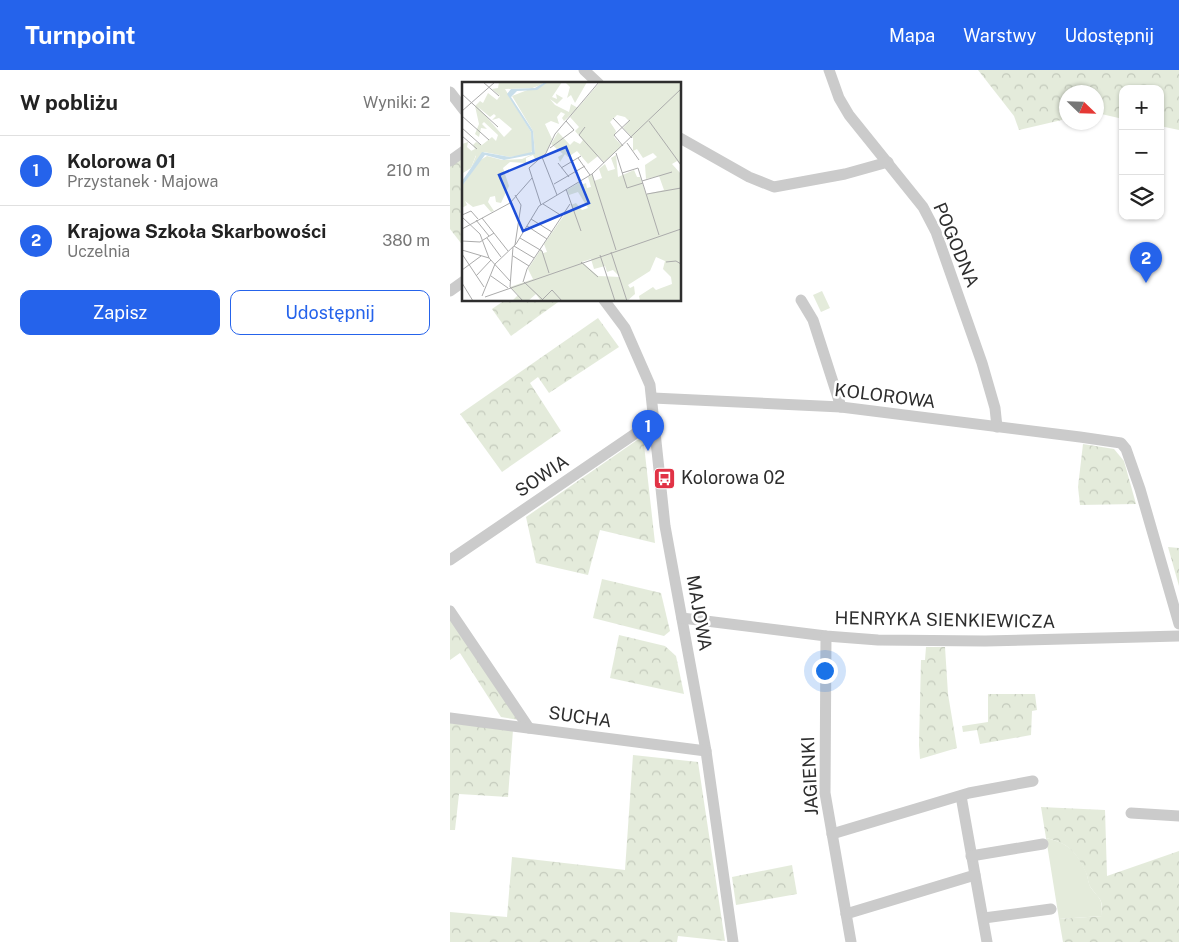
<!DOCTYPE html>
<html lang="pl">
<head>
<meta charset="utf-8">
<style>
  body { margin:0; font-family:"Public Sans",sans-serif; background:#f2f2f2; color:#222 }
  .controls { position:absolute; right:15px; top:15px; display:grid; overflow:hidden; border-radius:10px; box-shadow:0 1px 4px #0004 }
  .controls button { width:45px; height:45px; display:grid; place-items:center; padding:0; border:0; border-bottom:1px solid #e0e0e0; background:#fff; color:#222; font:25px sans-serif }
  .compass { position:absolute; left:609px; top:15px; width:45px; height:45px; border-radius:50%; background:#fff; box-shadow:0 1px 4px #0004; rotate:113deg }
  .you { position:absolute; left:374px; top:600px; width:18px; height:18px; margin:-12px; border:4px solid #fff; border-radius:50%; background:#1a73e8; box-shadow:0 0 0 8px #1a73e833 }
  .badge { display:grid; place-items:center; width:32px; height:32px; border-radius:50%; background:#2563eb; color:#fff; font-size:16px; font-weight:700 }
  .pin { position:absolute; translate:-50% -41px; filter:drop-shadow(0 1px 2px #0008) }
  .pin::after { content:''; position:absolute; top:26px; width:18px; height:15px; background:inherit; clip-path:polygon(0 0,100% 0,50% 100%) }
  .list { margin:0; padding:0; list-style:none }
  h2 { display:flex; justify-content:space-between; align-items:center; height:65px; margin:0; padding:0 20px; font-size:21px }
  h2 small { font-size:16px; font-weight:400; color:#767676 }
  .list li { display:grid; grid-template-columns:32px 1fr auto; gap:15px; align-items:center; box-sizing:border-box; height:70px; padding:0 20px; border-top:1px solid #e0e0e0 }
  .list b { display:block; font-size:19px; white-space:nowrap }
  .list p { margin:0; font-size:16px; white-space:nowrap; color:#767676 }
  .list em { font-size:16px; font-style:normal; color:#767676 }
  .actions { display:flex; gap:10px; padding:15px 20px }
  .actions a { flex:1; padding:11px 0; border:1px solid #2563eb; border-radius:10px; text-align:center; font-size:18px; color:#2563eb }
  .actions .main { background:#2563eb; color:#fff }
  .icon { flex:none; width:28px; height:28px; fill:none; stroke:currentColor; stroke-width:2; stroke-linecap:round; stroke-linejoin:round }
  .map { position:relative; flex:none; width:729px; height:872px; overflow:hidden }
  header { display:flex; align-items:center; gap:30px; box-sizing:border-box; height:70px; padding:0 25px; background:#2563eb; color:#fff }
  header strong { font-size:24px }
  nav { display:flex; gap:28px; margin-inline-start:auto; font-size:18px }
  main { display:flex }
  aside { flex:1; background:#fff }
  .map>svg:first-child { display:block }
  .green { fill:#e4ebdb }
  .forest { fill:url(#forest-crowns) }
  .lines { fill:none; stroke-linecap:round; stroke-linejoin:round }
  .minor { stroke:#cbcbcb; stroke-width:11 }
  .labels { text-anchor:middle; stroke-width:5; stroke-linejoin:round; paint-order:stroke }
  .street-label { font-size:18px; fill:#2e2e2e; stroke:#fff }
  .poi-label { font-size:18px; fill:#2e2e2e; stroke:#fff; text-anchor:start }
  .inset-road { fill:none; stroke:#ababab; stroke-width:1 }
  .view { fill:#1d4ed8; fill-opacity:0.15; stroke:#1d4ed8; stroke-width:2.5 }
  .inset-edge { fill:none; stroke:#2e2e2e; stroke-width:2.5 }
</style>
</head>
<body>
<header>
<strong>Turnpoint</strong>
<nav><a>Mapa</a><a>Warstwy</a><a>Udostępnij</a></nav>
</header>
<main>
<aside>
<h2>W pobliżu<small>Wyniki: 2</small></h2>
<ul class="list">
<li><span class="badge">1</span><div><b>Kolorowa 01</b><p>Przystanek · Majowa</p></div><em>210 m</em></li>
<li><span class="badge">2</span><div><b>Krajowa Szkoła Skarbowości</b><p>Uczelnia</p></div><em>380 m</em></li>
</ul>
<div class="actions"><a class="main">Zapisz</a><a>Udostępnij</a></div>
</aside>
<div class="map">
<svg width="729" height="872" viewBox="0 0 729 872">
  <defs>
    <pattern id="forest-crowns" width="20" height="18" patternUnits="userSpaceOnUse" patternTransform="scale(1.25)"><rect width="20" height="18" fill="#e4ebdb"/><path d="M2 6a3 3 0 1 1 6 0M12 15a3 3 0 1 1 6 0" fill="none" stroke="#c4cabc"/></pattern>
  </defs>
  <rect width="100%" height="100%" fill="#fff"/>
  <g class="green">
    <path d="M 372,221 L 380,238 L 371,242 L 363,225 Z"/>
    <path d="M 596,768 C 618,773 626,781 636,802 C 638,807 638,813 641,818 C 651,831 652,827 652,846 L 609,849 Z"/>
  </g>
  <g class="forest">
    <path d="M 528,0 L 729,0 L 729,60 L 710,56 L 710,19 L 673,19 L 673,49 L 647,43 L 646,22 L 616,22 L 616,49 L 569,60 L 564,46 Z"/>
    <path d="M 14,85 L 14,177 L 0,159 L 0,95 Z"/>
    <path d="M 55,230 L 111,230 L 61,266 L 42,239 Z"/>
    <path d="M 148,248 L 169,277 L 99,323 L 88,307 L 80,313 L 111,361 L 52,402 L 10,344 Z"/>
    <path d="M 193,366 L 205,473 L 150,460 L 138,505 L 86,493 L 76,447 Z"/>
    <path d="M 633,374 L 664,379 L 674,391 L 686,434 L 630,435 L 628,417 Z"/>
    <path d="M 718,477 L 729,478 L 729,516 Z"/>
    <path d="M 152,509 L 211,523 L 220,561 L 214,566 L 143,548 Z"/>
    <path d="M 0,547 L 69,650 L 51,647 L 10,583 L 0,590 Z"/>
    <path d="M 169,565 L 215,576 L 226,586 L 234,624 L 160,608 Z"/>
    <path d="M 476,577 L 495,577 L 498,624 L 507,678 L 470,689 L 469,675 L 471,590 L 475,590 Z"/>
    <path d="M 538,624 L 585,624 L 587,640 L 582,641 L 581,665 L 530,674 L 527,660 L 513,662 L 512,656 L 538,652 Z"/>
    <path d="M 0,653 L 63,660 L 58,727 L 9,724 L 5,760 L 0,760 Z"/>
    <path d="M 183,685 L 248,692 L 275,871 L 228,866 L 227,872 L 0,872 L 0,842 L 57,847 L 62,787 L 175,800 Z"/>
    <path d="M 591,737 L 655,740 L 657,806 L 729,781 L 729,872 L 613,872 L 609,849 L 652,846 C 653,828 650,830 641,818 C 638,814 638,807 636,803 C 626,781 618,773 596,768 Z"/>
    <path d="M 342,795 L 347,824 L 286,835 L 282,807 Z"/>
  </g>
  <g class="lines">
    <g class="minor">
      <path d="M 134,0 L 149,14"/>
      <path d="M 379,0 L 389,28 L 399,45 L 473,137 L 486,162 L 532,293 L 545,338 L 547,357"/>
      <path d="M 0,22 L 14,40"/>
      <path d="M 230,68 L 299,107 L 324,117 L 395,104 L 438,92"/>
      <path d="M 0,91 L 14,81"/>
      <path d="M 0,221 L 14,211"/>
      <path d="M 154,230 L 175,258 L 200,315 L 215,456 L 256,681 L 283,872"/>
      <path d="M 351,230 L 363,250 L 391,337"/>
      <path d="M 203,328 L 391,337 L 630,367 L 671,373 L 676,379 L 690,419 L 729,554"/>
      <path d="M 0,490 L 192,359 L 205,354"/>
      <path d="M 0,541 L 79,658"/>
      <path d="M 232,548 L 376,566 L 428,570 L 535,571 L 729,566"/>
      <path d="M 376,566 L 375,723 L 401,872"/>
      <path d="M 0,648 L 256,681"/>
      <path d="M 511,726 L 537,872"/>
      <path d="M 681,743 L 729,746"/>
      <path d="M 382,764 L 519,723 L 583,711"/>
      <path d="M 521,786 L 593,774"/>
      <path d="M 396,844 L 525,805"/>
      <path d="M 534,848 L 601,839"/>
    </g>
  </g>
  <defs>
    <symbol id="bus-square" viewBox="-11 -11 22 22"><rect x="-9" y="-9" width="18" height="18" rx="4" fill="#e13346" stroke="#fff"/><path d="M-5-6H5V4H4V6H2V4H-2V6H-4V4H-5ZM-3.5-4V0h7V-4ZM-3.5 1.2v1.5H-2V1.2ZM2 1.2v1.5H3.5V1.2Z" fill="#fff"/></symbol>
  </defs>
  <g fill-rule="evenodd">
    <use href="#bus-square" x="202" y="396" width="25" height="25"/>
  </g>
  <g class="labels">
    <g class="street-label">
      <text transform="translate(506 175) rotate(67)" y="6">POGODNA</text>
      <text transform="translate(435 326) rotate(7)" y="6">KOLOROWA</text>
      <text transform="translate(92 406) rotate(-34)" y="6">SOWIA</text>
      <text transform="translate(249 543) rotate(80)" y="6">MAJOWA</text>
      <text transform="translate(495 550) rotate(1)" y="6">HENRYKA SIENKIEWICZA</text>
      <text transform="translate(130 647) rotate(8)" y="6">SUCHA</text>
      <text transform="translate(360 706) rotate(-93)" y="6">JAGIENKI</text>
    </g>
    <g class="poi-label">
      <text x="231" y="414">Kolorowa 02</text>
    </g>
  </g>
  <g transform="translate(12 12)">
    <rect width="219" height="219" fill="#fff"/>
    <path d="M 6,60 L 5,65 L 14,73 L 9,86 L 1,91 L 0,62 Z" fill="#e4ebdb"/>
    <path d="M 37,0 L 83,0 L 73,6 L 43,7 L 69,50 L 72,66 L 68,72 L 48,75 L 22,70 L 9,86 L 14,74 L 9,69 L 13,67 L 11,63 L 14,60 L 20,63 L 30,55 L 34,59 L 36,53 L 22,40 L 20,42 L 25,47 L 19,46 L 17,55 L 13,52 L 17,42 L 13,24 L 18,19 L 21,21 L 26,11 L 35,18 L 38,14 L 30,7 L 36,6 ZM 16,25 L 28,35 L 32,32 L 34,34 L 30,38 L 37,36 L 50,47 L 42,55 ZM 86,0 L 100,0 L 90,15 L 95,17 L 94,12 L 101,16 L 95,22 L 88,17 L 93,23 L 107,30 L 109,22 L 116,26 L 102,39 L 100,36 L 103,32 L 99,30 L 95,35 L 97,42 L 89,39 L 83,42 L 90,57 L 85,69 L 74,79 L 71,73 L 64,76 L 64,81 L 48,80 L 41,86 L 47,104 L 39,121 L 34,120 L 33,114 L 28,115 L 26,120 L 32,129 L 29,130 L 22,122 L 11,125 L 3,119 L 5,123 L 0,126 L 0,104 L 17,79 L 25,74 L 40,78 L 60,77 L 73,71 L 71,49 L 50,14 ZM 103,0 L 125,0 L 113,21 L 109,13 L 105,16 L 108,5 ZM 138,0 L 219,0 L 219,84 L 215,79 L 210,82 L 219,92 L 219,219 L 178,219 L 177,214 L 191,205 L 194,208 L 210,202 L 209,195 L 201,187 L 203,179 L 194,175 L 188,189 L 166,203 L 168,206 L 172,204 L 173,212 L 165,219 L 79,219 L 74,212 L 66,219 L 50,219 L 56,213 L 48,205 L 71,197 L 66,187 L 79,167 L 81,171 L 85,170 L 82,162 L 105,129 L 111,130 L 109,123 L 114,121 L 120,128 L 126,126 L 116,110 L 107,113 L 105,108 L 118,100 L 119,103 L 124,101 L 125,106 L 129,105 L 126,95 L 130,93 L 132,99 L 140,96 L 137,87 L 143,82 L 146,89 L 153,87 L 149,76 L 154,73 L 156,95 L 172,88 L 175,95 L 178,95 L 184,112 L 202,108 L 197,94 L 184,97 L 183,83 L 195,75 L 191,71 L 181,76 L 175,67 L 171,69 L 171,56 L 161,46 L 167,39 L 163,35 L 155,33 L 148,40 L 154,49 L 152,55 L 160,64 L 142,80 L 136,74 L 126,82 L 115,69 L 106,75 L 103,72 L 98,80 L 96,75 L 101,72 L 89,62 L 96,50 L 108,63 L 112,59 L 118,62 L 121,58 L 113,49 L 117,45 L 108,35 ZM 129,177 L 132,187 L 143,184 L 145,190 L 151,188 L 158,195 L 136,194 L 120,180 Z" fill="#e4ebdb" fill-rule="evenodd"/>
    <path d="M 83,0 L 86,0 L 75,8 L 55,9 L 49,15 L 71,49 L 73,72 L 42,78 L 23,73 L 0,104 L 0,99 L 20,70 L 48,75 L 70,70 L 69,50 L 45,12 L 49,7 L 73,6 Z" fill="#c8deea"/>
    <path class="inset-road" d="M 21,0 L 37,14M 0,12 L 36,45M 0,29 L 33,0M 0,34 L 27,58M 151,36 L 170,56M 187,39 L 219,83M 123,45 L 117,53 L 142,81M 0,46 L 19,63M 0,54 L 15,67M 165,61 L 177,78M 161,64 L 152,53 L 168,38M 88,66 L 112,48 L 104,39M 154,71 L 165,106 L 181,101M 80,75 L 95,113M 116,76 L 128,93M 96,81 L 107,95M 99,86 L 119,74M 160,91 L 176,86 L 197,153M 130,92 L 154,168M 180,99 L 210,90M 92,102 L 123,84M 104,107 L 119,149M 185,112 L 219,106M 81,122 L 100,134M 79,123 L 67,86 L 84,71 L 93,52 L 137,0M 0,133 L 9,129 L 16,137M 0,135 L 18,152 L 27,176 L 48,199M 20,136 L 46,169M 69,137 L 90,150M 14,138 L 27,154M 65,144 L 85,157M 0,147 L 48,121 L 70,96M 25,156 L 39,175M 58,156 L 80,169 L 87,191M 0,159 L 18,160 L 32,151M 53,163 L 59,123 L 53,113M 52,164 L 72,176M 0,168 L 27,176M 149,170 L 165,219M 0,172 L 22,205M 138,173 L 153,219M 51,174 L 67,184M 119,180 L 136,195M 204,180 L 214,179 L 219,182M 0,188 L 19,174M 14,194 L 29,178M 29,194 L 46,206M 61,200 L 65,187 L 108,122M 62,200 L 81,218M 0,201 L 11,219M 48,205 L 51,165M 48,205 L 61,219M 20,214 L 33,182 L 54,162 L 77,124 L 130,92 L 219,7M 23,215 L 219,147M 80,218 L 90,208 L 100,219"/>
    <path class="view" d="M 104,65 L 127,121 L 61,149 L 37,93 Z"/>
    <rect width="219" height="219" class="inset-edge"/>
  </g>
</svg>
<div class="controls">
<button>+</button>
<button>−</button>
<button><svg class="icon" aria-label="layers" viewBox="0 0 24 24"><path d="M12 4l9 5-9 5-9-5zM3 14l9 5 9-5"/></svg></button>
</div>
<svg class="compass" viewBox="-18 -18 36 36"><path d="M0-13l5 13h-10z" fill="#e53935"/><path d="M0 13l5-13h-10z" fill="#767676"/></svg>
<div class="you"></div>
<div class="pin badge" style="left:198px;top:381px">1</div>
<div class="pin badge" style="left:696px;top:213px">2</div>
</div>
</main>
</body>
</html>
